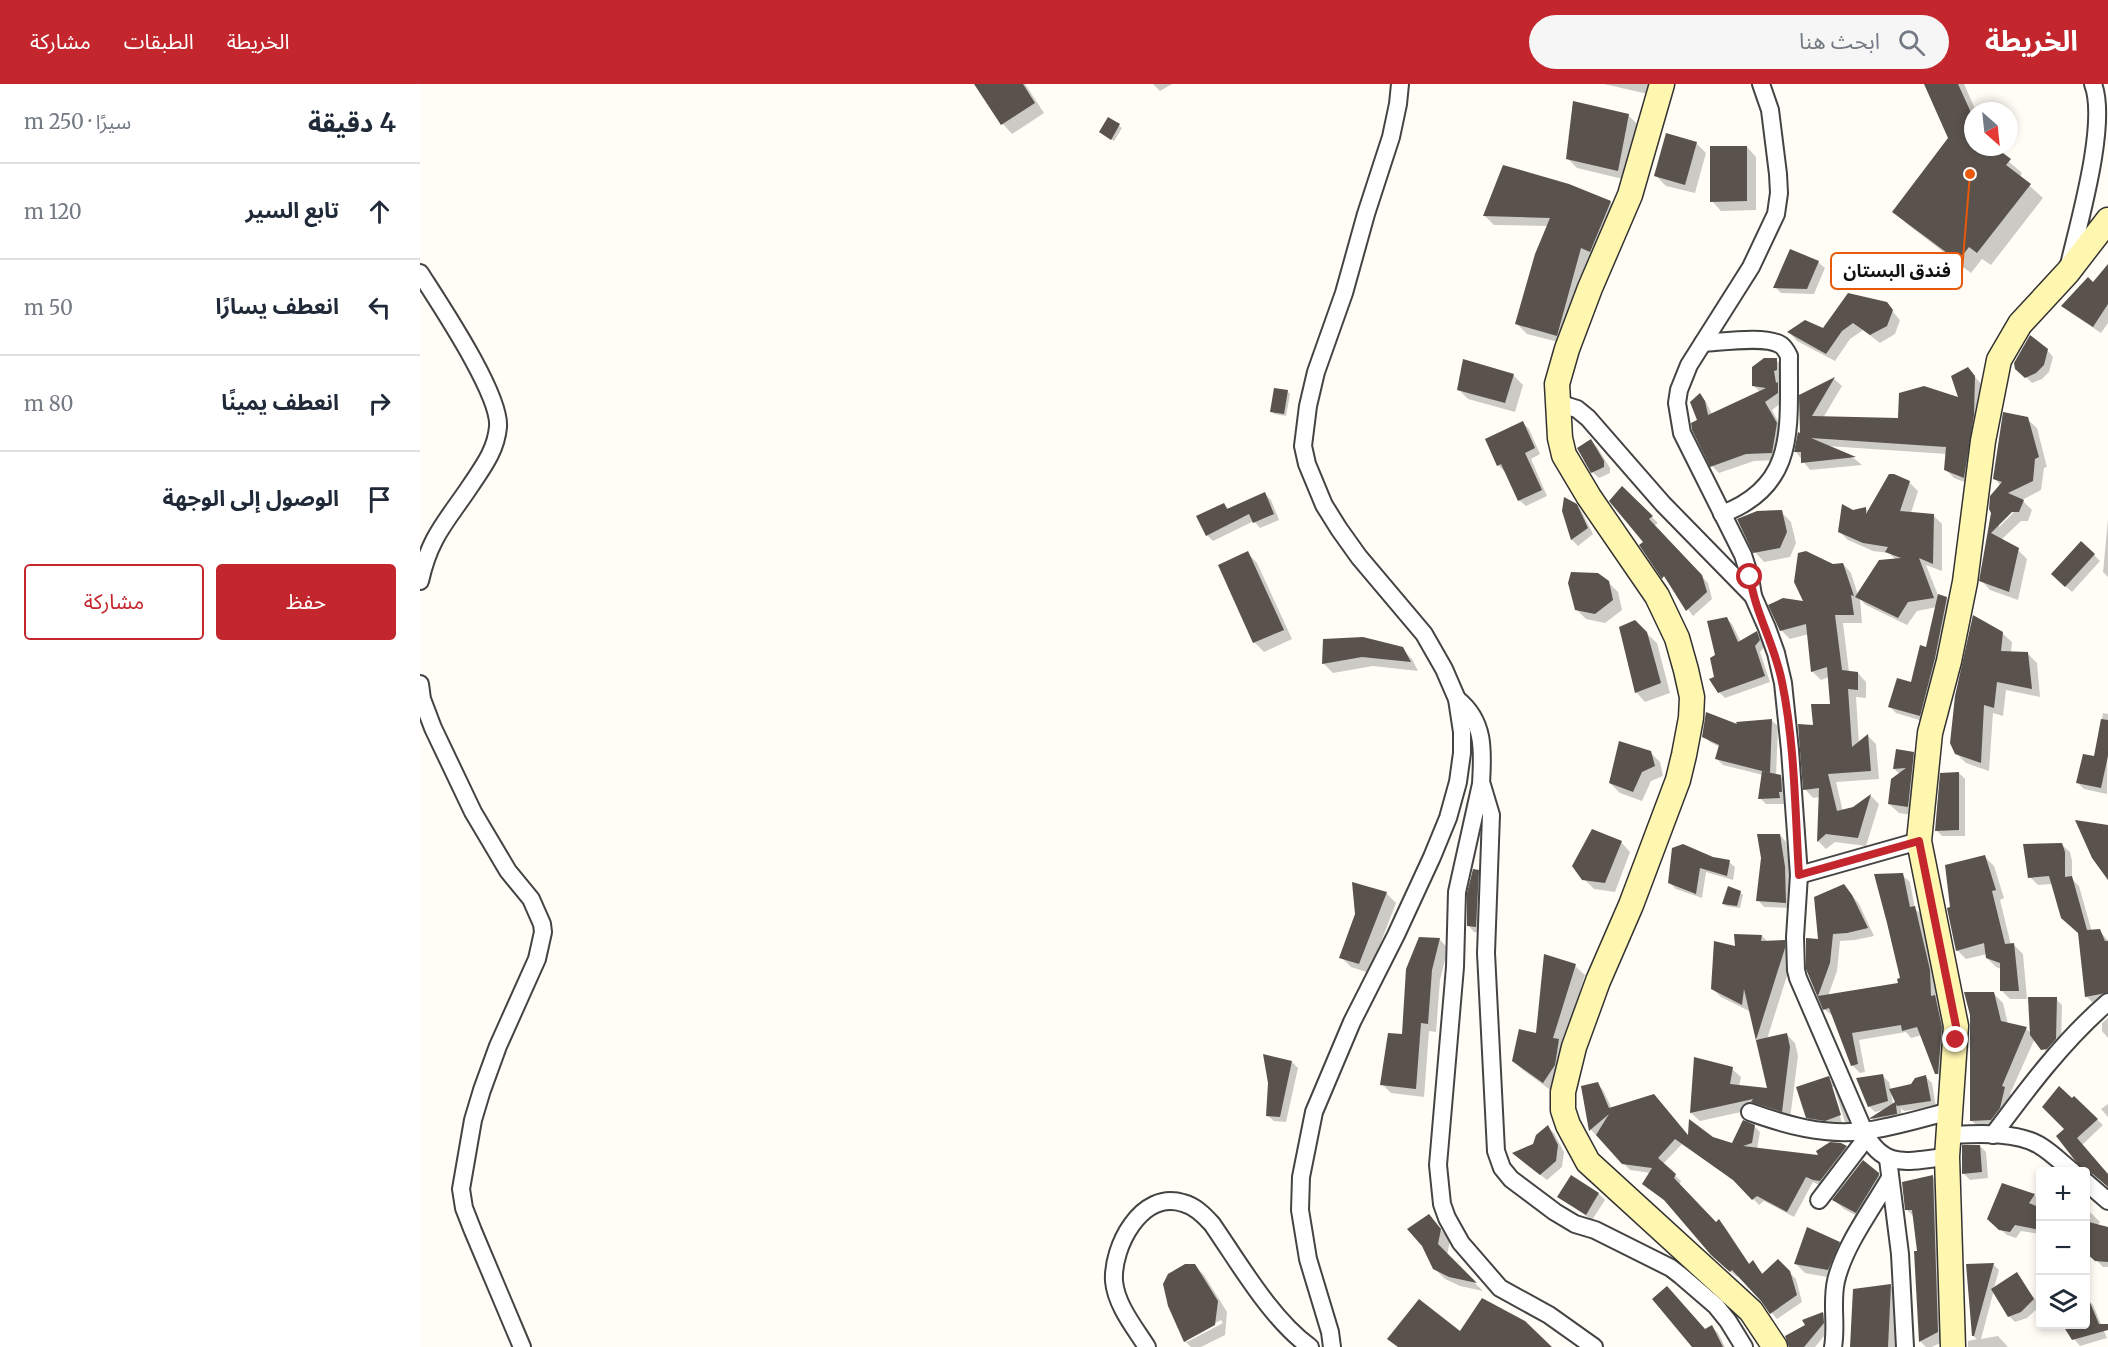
<!DOCTYPE html>
<html lang="ar">
<head>
<meta charset="utf-8">
<style>
  body { margin:0; font-family:Merriweather,"Noto Sans Arabic",serif; background:#f6f6f7; color:#1f2937; direction:rtl }
  .controls { position:absolute; right:18px; bottom:18px; display:grid; overflow:hidden; border-radius:6px; box-shadow:0 3px 9px #0003 }
  .controls button { width:54px; height:54px; display:grid; place-items:center; padding:0; border:0; border-bottom:2px solid #e0e1e3; background:#fff; color:#1f2937; font:30px sans-serif }
  .compass { position:absolute; left:1544px; top:18px; width:54px; height:54px; border-radius:50%; background:#fff; box-shadow:0 3px 9px #0003; rotate:153deg }
  .stop { position:absolute; width:18px; height:18px; margin:-14px; border:4px solid #c4262e; border-radius:50%; background:#fff }
  .stop.end { background:#c4262e; border-color:#fff; box-shadow:0 2px 6px #0008 }
  .list { margin:0; padding:0; list-style:none }
  h2 { display:flex; justify-content:space-between; align-items:center; height:78px; margin:0; padding:0 24px; font-size:26px }
  h2 small { font-size:20px; font-weight:400; color:#747a83 }
  .list li { display:grid; grid-template-columns:39px 1fr auto; gap:18px; align-items:center; box-sizing:border-box; height:96px; padding:0 24px; border-top:2px solid #e0e1e3 }
  .list b { display:block; font-size:22px; white-space:nowrap }
  .list em { font-size:20px; font-style:normal; color:#747a83 }
  .actions { display:flex; gap:12px; padding:18px 24px }
  .actions a { flex:1; padding:14px 0; border:2px solid #c4262e; border-radius:6px; text-align:center; font-size:21px; color:#c4262e }
  .actions .main { background:#c4262e; color:#fff }
  .icon { flex:none; width:33px; height:33px; fill:none; stroke:currentColor; stroke-width:2; stroke-linecap:round; stroke-linejoin:round }
  .map { position:relative; flex:none; width:1688px; height:1263px; overflow:hidden; direction:ltr }
  header { display:flex; align-items:center; gap:36px; box-sizing:border-box; height:84px; padding:0 30px; background:#c4262e; color:#fff }
  header strong { font-size:28px }
  nav { display:flex; gap:33px; margin-inline-start:auto; font-size:21px }
  .search { width:420px; height:54px; background:#f6f6f7; display:flex; align-items:center; gap:15px; box-sizing:border-box; padding:0 21px; border-radius:33px; color:#747a83; font-size:22px }
  main { display:flex }
  aside { flex:1; background:#fff }
  .map>svg:first-child { display:block }
  .shadow { fill:#0003; fill-rule:evenodd }
  .building { fill:#5a524d }
  .lines { fill:none; stroke-linecap:round; stroke-linejoin:round }
  .street-casing { stroke:#444; stroke-width:20 }
  .secondary-casing { stroke:#333; stroke-width:27 }
  .street { stroke:#fff; stroke-width:16 }
  .secondary { stroke:#fff6b0; stroke-width:24 }
  .route { stroke:#c4262e; stroke-width:8 }
  .leader { fill:none; stroke:#e8590c; stroke-width:2 }
  .callout-dot { fill:#e8590c; stroke:#fff; stroke-width:2 }
  .callout { fill:#fff; stroke:#e8590c; stroke-width:2 }
  .callout-label { font-size:18px; text-anchor:middle; font-weight:bold; fill:#111 }
</style>
</head>
<body>
<header>
<strong>الخريطة</strong>
<div class="search"><svg class="icon" aria-label="search" viewBox="0 0 24 24"><circle cx="10" cy="10" r="6"/><path d="M15 15l6 6"/></svg>ابحث هنا</div>
<nav><a>الخريطة</a><a>الطبقات</a><a>مشاركة</a></nav>
</header>
<main>
<div class="map">
<svg width="1688" height="1263" viewBox="0 0 1688 1263">
  <rect width="100%" height="100%" fill="#fffdf5"/>
  <g class="shadow">
    <path d="M 560,0 L 605,0 L 624,29 L 592,50 L 583,40 L 557,2 Z"/>
    <path d="M 733,0 L 752,0 L 740,7 Z"/>
    <path d="M 1184,0 L 1231,0 L 1228,10 Z"/>
    <path d="M 1506,0 L 1544,0 L 1556,27 L 1553,27 L 1553,63 L 1572,63 L 1602,89 L 1600,93 L 1623,114 L 1571,181 L 1562,175 L 1551,189 L 1487,140 L 1474,127 L 1530,55 Z"/>
    <path d="M 1208,31 L 1218,41 L 1207,96 L 1157,84 L 1147,74 Z"/>
    <path d="M 688,35 L 702,44 L 694,57 L 683,50 Z"/>
    <path d="M 1276,59 L 1286,69 L 1275,109 L 1246,102 L 1236,92 Z"/>
    <path d="M 1327,63 L 1336,73 L 1336,126 L 1301,127 L 1292,117 Z"/>
    <path d="M 1190,118 L 1200,128 L 1146,260 L 1107,250 L 1097,240 L 1128,142 L 1074,141 L 1065,132 Z"/>
    <path d="M 1398,178 L 1405,184 L 1394,210 L 1361,209 L 1355,203 Z"/>
    <path d="M 1688,182 L 1688,239 L 1681,249 L 1651,229 L 1644,222 L 1673,200 Z"/>
    <path d="M 1466,220 L 1480,236 L 1475,250 L 1460,259 L 1443,246 L 1430,255 L 1415,277 L 1377,257 L 1370,249 L 1403,245 Z"/>
    <path d="M 1627,266 L 1633,273 L 1629,288 L 1622,295 L 1612,299 L 1597,284 Z"/>
    <path d="M 1356,276 L 1363,283 L 1365,316 L 1352,326 L 1364,348 L 1358,376 L 1334,377 L 1299,389 L 1292,382 L 1279,337 L 1280,311 L 1286,318 L 1292,330 L 1340,308 L 1333,301 Z"/>
    <path d="M 1548,285 L 1563,302 L 1552,401 L 1534,394 L 1526,386 L 1527,370 L 1407,362 L 1435,375 L 1442,381 L 1390,386 L 1376,368 L 1382,351 L 1381,312 L 1414,295 L 1422,302 L 1403,334 L 1479,335 L 1541,316 Z"/>
    <path d="M 1093,291 L 1103,301 L 1095,328 L 1048,315 L 1038,305 Z"/>
    <path d="M 867,307 L 870,310 L 866,332 L 854,330 L 852,327 Z"/>
    <path d="M 1607,335 L 1617,344 L 1627,383 L 1624,384 L 1621,406 L 1602,416 L 1612,426 L 1608,437 L 1601,437 L 1581,456 L 1598,466 L 1607,475 L 1598,516 L 1570,506 L 1561,496 L 1572,429 L 1581,402 L 1574,394 ZM 1596,422 L 1598,424 L 1579,443 L 1579,439 Z"/>
    <path d="M 1103,339 L 1109,345 L 1120,370 L 1111,375 L 1127,412 L 1106,422 L 1099,416 L 1086,386 L 1084,387 L 1078,381 Z"/>
    <path d="M 1171,357 L 1177,363 L 1190,384 L 1190,389 L 1179,394 L 1172,388 Z"/>
    <path d="M 1489,398 L 1498,407 L 1491,429 L 1514,432 L 1522,440 L 1522,487 L 1506,481 L 1518,511 L 1527,514 L 1533,521 L 1506,638 L 1476,629 L 1470,623 L 1493,600 L 1507,565 L 1517,523 L 1497,527 L 1487,541 L 1446,521 L 1440,515 L 1442,539 L 1423,539 L 1429,588 L 1438,589 L 1446,598 L 1446,614 L 1436,613 L 1439,660 L 1448,652 L 1456,660 L 1459,695 L 1416,698 L 1423,728 L 1434,725 L 1451,712 L 1459,720 L 1446,762 L 1415,758 L 1406,765 L 1398,757 L 1400,713 L 1393,714 L 1385,705 L 1394,643 L 1412,622 L 1409,593 L 1401,596 L 1392,587 L 1389,550 L 1370,555 L 1361,546 L 1386,519 L 1413,481 L 1423,480 L 1431,489 L 1438,511 L 1476,476 L 1469,469 L 1453,467 L 1428,456 L 1419,447 L 1432,428 L 1446,425 L 1449,428 Z"/>
    <path d="M 1202,404 L 1238,439 L 1234,442 L 1288,499 L 1292,515 L 1273,532 L 1221,461 L 1226,458 Z"/>
    <path d="M 845,410 L 851,416 L 859,436 L 840,444 L 834,437 L 793,457 L 787,451 L 804,420 L 809,425 Z"/>
    <path d="M 1156,421 L 1162,428 L 1173,450 L 1158,462 L 1152,456 L 1143,427 Z"/>
    <path d="M 1361,428 L 1371,438 L 1376,459 L 1370,473 L 1344,478 L 1335,468 Z"/>
    <path d="M 1688,435 L 1688,493 L 1683,488 Z"/>
    <path d="M 828,469 L 837,479 L 872,555 L 844,568 L 834,558 Z"/>
    <path d="M 1674,471 L 1680,477 L 1652,508 L 1639,496 Z"/>
    <path d="M 1188,498 L 1198,508 L 1202,526 L 1185,539 L 1166,535 L 1156,525 Z"/>
    <path d="M 1306,534 L 1312,540 L 1321,558 L 1337,549 L 1342,555 L 1345,562 L 1340,568 L 1350,598 L 1305,614 L 1299,608 L 1296,594 Z"/>
    <path d="M 1214,538 L 1237,559 L 1250,609 L 1225,618 L 1216,608 Z"/>
    <path d="M 1582,549 L 1592,558 L 1591,568 L 1607,569 L 1617,579 L 1620,613 L 1586,606 L 1583,632 L 1573,629 L 1569,687 L 1546,679 L 1536,669 Z"/>
    <path d="M 982,565 L 992,575 L 998,587 L 953,582 L 913,589 L 903,579 Z"/>
    <path d="M 1683,629 L 1688,630 L 1687,710 L 1664,705 L 1658,699 L 1675,674 Z"/>
    <path d="M 1351,636 L 1358,642 L 1356,692 L 1361,693 L 1367,699 L 1368,714 L 1365,714 L 1366,720 L 1346,720 L 1340,714 L 1343,691 L 1303,681 L 1297,675 L 1300,663 L 1290,658 L 1284,652 Z"/>
    <path d="M 1230,668 L 1240,678 L 1243,692 L 1231,697 L 1222,717 L 1200,709 L 1190,699 Z"/>
    <path d="M 1493,669 L 1503,679 L 1497,732 L 1479,729 L 1469,720 L 1480,690 L 1474,685 Z"/>
    <path d="M 1539,689 L 1545,695 L 1545,752 L 1522,752 L 1516,746 Z"/>
    <path d="M 1360,751 L 1366,758 L 1371,791 L 1372,824 L 1344,823 L 1338,816 Z"/>
    <path d="M 1201,758 L 1210,768 L 1195,808 L 1174,805 L 1164,795 Z"/>
    <path d="M 1641,760 L 1650,768 L 1652,777 L 1652,795 L 1659,802 L 1672,848 L 1679,847 L 1688,856 L 1688,918 L 1674,920 L 1666,912 L 1659,849 L 1632,800 L 1618,801 L 1610,793 Z"/>
    <path d="M 1565,773 L 1574,782 L 1584,814 L 1580,816 L 1591,861 L 1594,861 L 1603,870 L 1607,915 L 1636,915 L 1642,921 L 1641,962 L 1629,971 L 1615,954 L 1590,1010 L 1593,1013 L 1580,1044 L 1560,1045 L 1551,1036 L 1551,930 L 1574,910 L 1583,919 L 1588,940 L 1606,945 L 1612,950 L 1610,915 L 1590,915 L 1581,906 L 1581,885 L 1576,883 L 1567,874 L 1567,870 L 1546,875 L 1537,866 L 1532,824 Z"/>
    <path d="M 1293,775 L 1309,778 L 1315,783 L 1313,796 L 1286,788 L 1282,814 L 1256,805 L 1250,799 Z"/>
    <path d="M 1058,787 L 1064,794 L 1062,849 L 1054,848 L 1048,841 Z"/>
    <path d="M 1482,791 L 1490,798 L 1495,825 L 1502,831 L 1517,895 L 1518,916 L 1522,921 L 1529,952 L 1525,997 L 1517,989 L 1502,951 L 1491,954 L 1486,948 L 1439,956 L 1445,988 L 1440,989 L 1432,981 L 1413,932 L 1404,925 L 1388,884 L 1400,857 L 1431,810 L 1439,820 L 1454,852 L 1435,856 L 1420,857 L 1417,887 L 1408,912 L 1480,901 Z"/>
    <path d="M 1320,808 L 1323,811 L 1320,824 L 1306,822 L 1304,820 Z"/>
    <path d="M 966,809 L 976,819 L 949,889 L 931,883 L 921,873 Z"/>
    <path d="M 1342,852 L 1348,858 L 1364,857 L 1372,866 L 1373,873 L 1347,955 L 1366,950 L 1375,959 L 1378,972 L 1370,1035 L 1339,1024 L 1280,1037 L 1271,1029 L 1312,985 L 1321,993 L 1319,1002 L 1349,1006 L 1331,928 L 1301,913 L 1292,904 L 1317,864 Z"/>
    <path d="M 1019,855 L 1028,864 L 1020,896 L 1016,948 L 1009,947 L 1004,1013 L 971,1009 L 962,1000 L 983,952 Z"/>
    <path d="M 1155,882 L 1165,891 L 1143,961 L 1133,1008 L 1103,986 L 1093,977 L 1117,951 Z"/>
    <path d="M 1688,934 L 1688,954 L 1682,947 L 1682,939 Z"/>
    <path d="M 872,978 L 878,984 L 866,1038 L 854,1037 L 847,1031 Z"/>
    <path d="M 1463,992 L 1469,998 L 1471,1006 L 1492,1002 L 1506,993 L 1512,999 L 1516,1023 L 1484,1027 L 1481,1024 L 1482,1036 L 1458,1041 L 1452,1034 L 1463,1026 L 1455,1028 L 1449,1022 ZM 1471,1008 L 1477,1019 L 1473,1021 Z"/>
    <path d="M 1408,994 L 1418,1004 L 1430,1041 L 1397,1043 L 1387,1033 ZM 1411,1003 L 1414,1003 L 1425,1038 L 1422,1039 Z"/>
    <path d="M 1177,999 L 1183,1006 L 1192,1025 L 1269,1053 L 1292,1054 L 1312,1061 L 1334,1042 L 1340,1048 L 1337,1065 L 1400,1073 L 1426,1064 L 1432,1070 L 1401,1102 L 1393,1098 L 1374,1133 L 1344,1117 L 1339,1121 L 1320,1101 L 1262,1060 L 1243,1080 L 1261,1097 L 1259,1102 L 1296,1140 L 1299,1137 L 1305,1143 L 1330,1181 L 1333,1178 L 1344,1191 L 1358,1177 L 1376,1195 L 1382,1218 L 1357,1235 L 1319,1191 L 1317,1193 L 1299,1177 L 1249,1120 L 1224,1100 L 1231,1089 L 1210,1086 L 1171,1046 L 1163,1004 Z"/>
    <path d="M 1654,1014 L 1683,1041 L 1662,1061 L 1688,1092 L 1688,1102 L 1680,1095 L 1672,1093 L 1666,1087 L 1646,1046 Z"/>
    <path d="M 1688,1020 L 1688,1033 L 1681,1025 Z"/>
    <path d="M 1128,1043 L 1134,1049 L 1144,1068 L 1142,1083 L 1127,1096 L 1094,1070 L 1114,1061 Z"/>
    <path d="M 1560,1062 L 1566,1068 L 1568,1094 L 1550,1096 L 1544,1090 Z"/>
    <path d="M 1458,1090 L 1468,1100 L 1446,1137 L 1424,1125 L 1414,1116 Z"/>
    <path d="M 1513,1093 L 1521,1101 L 1526,1256 L 1512,1263 L 1506,1263 L 1500,1257 L 1499,1168 L 1494,1133 L 1486,1125 Z"/>
    <path d="M 1583,1101 L 1614,1111 L 1620,1117 L 1616,1124 L 1620,1125 L 1620,1150 L 1601,1147 L 1596,1154 L 1587,1151 L 1569,1135 Z"/>
    <path d="M 1179,1110 L 1185,1116 L 1172,1136 L 1139,1113 Z"/>
    <path d="M 1666,1124 L 1680,1138 L 1677,1142 L 1688,1144 L 1688,1183 L 1683,1183 L 1666,1166 Z"/>
    <path d="M 1009,1132 L 1030,1156 L 1027,1172 L 1063,1207 L 1040,1202 L 1025,1195 L 1015,1185 Z"/>
    <path d="M 1419,1159 L 1429,1169 L 1418,1195 L 1385,1189 L 1376,1180 Z"/>
    <path d="M 1573,1180 L 1579,1186 L 1574,1204 L 1597,1190 L 1620,1222 L 1607,1234 L 1595,1238 L 1589,1232 L 1574,1206 L 1561,1255 L 1578,1252 L 1588,1263 L 1548,1263 L 1548,1257 L 1557,1255 L 1553,1252 Z"/>
    <path d="M 774,1181 L 784,1191 L 807,1228 L 805,1251 L 781,1263 L 771,1263 L 765,1257 ZM 801,1236 L 803,1239 L 767,1258 L 767,1254 Z"/>
    <path d="M 1471,1202 L 1480,1211 L 1477,1263 L 1432,1263 Z"/>
    <path d="M 1666,1214 L 1673,1221 L 1687,1254 L 1660,1262 L 1654,1255 L 1666,1240 Z"/>
    <path d="M 1403,1229 L 1409,1235 L 1409,1246 L 1395,1263 L 1371,1263 L 1387,1242 Z"/>
    <path d="M 1292,1243 L 1298,1249 L 1305,1263 L 1274,1263 L 1285,1246 Z"/>
  </g>
  <g class="building">
    <path d="M 554,0 L 603,0 L 615,19 L 581,41 Z"/>
    <path d="M 1504,0 L 1538,0 L 1553,33 L 1553,63 L 1575,63 L 1591,75 L 1586,81 L 1611,100 L 1557,169 L 1549,163 L 1538,177 L 1472,128 L 1528,54 Z"/>
    <path d="M 1153,17 L 1209,30 L 1198,87 L 1146,75 Z"/>
    <path d="M 688,33 L 700,40 L 691,56 L 679,48 Z"/>
    <path d="M 1246,49 L 1277,58 L 1265,101 L 1234,92 Z"/>
    <path d="M 1290,62 L 1327,62 L 1327,117 L 1290,118 Z"/>
    <path d="M 1083,81 L 1149,100 L 1191,117 L 1170,168 L 1161,164 L 1137,252 L 1095,240 L 1115,170 L 1130,134 L 1063,132 Z"/>
    <path d="M 1370,165 L 1399,177 L 1387,205 L 1353,204 Z"/>
    <path d="M 1688,180 L 1688,220 L 1673,243 L 1641,222 L 1668,193 L 1673,198 Z"/>
    <path d="M 1428,209 L 1467,218 L 1473,226 L 1467,242 L 1450,251 L 1433,239 L 1422,247 L 1406,270 L 1367,248 L 1385,236 L 1403,244 Z"/>
    <path d="M 1610,251 L 1628,265 L 1624,281 L 1616,289 L 1605,294 L 1595,285 L 1594,279 Z"/>
    <path d="M 1344,274 L 1357,274 L 1357,286 L 1354,287 L 1356,299 L 1358,298 L 1358,309 L 1345,318 L 1357,339 L 1352,369 L 1326,370 L 1290,383 L 1272,346 L 1271,339 L 1277,336 L 1270,318 L 1280,309 L 1285,317 L 1288,331 L 1346,304 L 1332,302 L 1332,283 Z"/>
    <path d="M 1043,275 L 1094,290 L 1085,319 L 1037,306 Z"/>
    <path d="M 1548,283 L 1555,292 L 1554,331 L 1544,394 L 1524,386 L 1526,363 L 1391,354 L 1436,373 L 1381,379 L 1381,368 L 1374,368 L 1378,348 L 1380,349 L 1379,311 L 1415,293 L 1392,332 L 1478,334 L 1479,309 L 1504,302 L 1538,313 L 1531,292 Z"/>
    <path d="M 854,304 L 868,306 L 864,330 L 850,328 Z"/>
    <path d="M 1583,328 L 1608,333 L 1619,373 L 1615,375 L 1613,397 L 1588,409 L 1604,416 L 1599,428 L 1592,428 L 1571,449 L 1599,464 L 1589,508 L 1559,497 L 1571,429 L 1569,425 L 1570,412 L 1582,398 L 1573,395 Z"/>
    <path d="M 1103,337 L 1115,364 L 1105,369 L 1122,406 L 1098,417 L 1081,380 L 1077,382 L 1065,355 Z"/>
    <path d="M 1171,355 L 1184,377 L 1184,383 L 1171,389 L 1157,364 Z"/>
    <path d="M 1469,390 L 1474,390 L 1490,397 L 1480,427 L 1514,430 L 1513,480 L 1499,474 L 1514,514 L 1488,518 L 1478,534 L 1435,513 L 1459,476 L 1481,474 L 1465,468 L 1468,463 L 1443,459 L 1418,448 L 1422,420 L 1433,426 L 1446,423 L 1446,430 Z"/>
    <path d="M 1202,402 L 1233,432 L 1229,435 L 1282,491 L 1287,508 L 1266,527 L 1244,492 L 1242,495 L 1219,461 L 1223,458 L 1189,417 Z"/>
    <path d="M 845,408 L 854,430 L 833,439 L 829,430 L 786,452 L 776,432 L 804,419 L 807,425 Z"/>
    <path d="M 1144,413 L 1157,420 L 1168,444 L 1151,456 L 1142,427 Z"/>
    <path d="M 1362,426 L 1367,448 L 1360,464 L 1333,469 L 1317,435 L 1337,427 Z"/>
    <path d="M 1661,457 L 1675,470 L 1645,503 L 1631,490 Z"/>
    <path d="M 828,467 L 864,546 L 833,559 L 798,481 Z"/>
    <path d="M 1386,467 L 1413,480 L 1423,479 L 1434,512 L 1431,511 L 1434,531 L 1415,531 L 1422,586 L 1438,588 L 1438,606 L 1428,605 L 1432,663 L 1448,650 L 1451,687 L 1408,690 L 1417,727 L 1433,723 L 1451,710 L 1438,754 L 1406,750 L 1397,758 L 1399,704 L 1383,706 L 1378,640 L 1393,641 L 1391,620 L 1410,620 L 1407,583 L 1391,588 L 1386,540 L 1360,547 L 1348,521 L 1363,514 L 1383,517 L 1374,498 L 1378,469 Z"/>
    <path d="M 1151,488 L 1178,489 L 1189,497 L 1193,516 L 1175,530 L 1155,526 L 1148,499 Z"/>
    <path d="M 1518,510 L 1527,513 L 1515,574 L 1500,632 L 1468,623 L 1477,594 L 1491,598 L 1500,561 L 1506,563 Z"/>
    <path d="M 1553,531 L 1583,548 L 1581,567 L 1608,568 L 1612,605 L 1577,598 L 1574,624 L 1564,621 L 1561,679 L 1535,670 L 1530,659 L 1535,612 Z"/>
    <path d="M 1307,533 L 1318,558 L 1337,547 L 1340,556 L 1335,562 L 1345,592 L 1298,609 L 1289,595 L 1294,593 L 1290,574 L 1295,571 L 1287,537 Z"/>
    <path d="M 1215,536 L 1227,548 L 1241,599 L 1215,609 L 1199,543 Z"/>
    <path d="M 943,553 L 983,563 L 991,578 L 942,573 L 902,580 L 903,555 Z"/>
    <path d="M 1286,628 L 1317,640 L 1316,638 L 1352,635 L 1350,689 L 1295,675 L 1299,661 L 1282,653 Z"/>
    <path d="M 1681,635 L 1688,636 L 1688,672 L 1681,704 L 1656,699 L 1663,670 L 1674,672 Z"/>
    <path d="M 1199,657 L 1231,667 L 1235,682 L 1222,688 L 1213,708 L 1189,699 Z"/>
    <path d="M 1476,665 L 1494,668 L 1488,723 L 1468,720 L 1471,695 L 1486,684 L 1473,685 Z"/>
    <path d="M 1342,687 L 1361,691 L 1362,708 L 1359,708 L 1360,714 L 1338,715 Z"/>
    <path d="M 1539,688 L 1539,746 L 1515,747 L 1520,689 Z"/>
    <path d="M 1655,736 L 1688,741 L 1688,796 L 1672,774 Z"/>
    <path d="M 1172,745 L 1202,757 L 1185,799 L 1162,796 L 1152,782 Z"/>
    <path d="M 1337,750 L 1360,750 L 1365,783 L 1366,819 L 1336,817 L 1341,774 Z"/>
    <path d="M 1642,759 L 1645,768 L 1645,793 L 1652,792 L 1667,846 L 1680,845 L 1685,857 L 1688,857 L 1688,908 L 1681,910 L 1665,913 L 1658,849 L 1641,834 L 1629,792 L 1608,794 L 1603,760 Z"/>
    <path d="M 1263,760 L 1293,773 L 1310,776 L 1307,792 L 1280,784 L 1276,810 L 1248,799 L 1252,764 Z"/>
    <path d="M 1565,771 L 1576,806 L 1572,807 L 1585,860 L 1594,859 L 1599,907 L 1580,907 L 1580,879 L 1566,874 L 1564,859 L 1536,867 L 1527,824 L 1530,823 L 1525,781 Z"/>
    <path d="M 1053,785 L 1059,786 L 1056,843 L 1047,842 L 1047,809 Z"/>
    <path d="M 1483,789 L 1490,823 L 1495,822 L 1510,886 L 1511,912 L 1515,911 L 1522,943 L 1518,990 L 1515,990 L 1497,943 L 1482,947 L 1481,941 L 1432,949 L 1438,980 L 1431,982 L 1409,924 L 1403,926 L 1386,885 L 1386,854 L 1398,855 L 1394,813 L 1424,800 L 1432,811 L 1448,844 L 1427,849 L 1413,850 L 1410,879 L 1398,912 L 1478,899 L 1477,895 L 1480,894 L 1467,839 L 1454,790 Z"/>
    <path d="M 932,798 L 967,808 L 939,880 L 919,874 L 935,830 Z"/>
    <path d="M 1308,802 L 1321,807 L 1317,822 L 1302,820 Z"/>
    <path d="M 1314,850 L 1342,851 L 1341,857 L 1365,856 L 1365,864 L 1336,956 L 1367,949 L 1370,963 L 1362,1028 L 1331,1018 L 1333,1015 L 1270,1029 L 1274,973 L 1313,983 L 1310,1000 L 1347,1004 L 1324,905 L 1322,921 L 1291,905 L 1294,857 L 1315,862 Z"/>
    <path d="M 999,853 L 1020,854 L 1012,886 L 1008,940 L 1001,939 L 996,1005 L 960,1001 L 968,949 L 982,950 L 986,885 Z"/>
    <path d="M 1124,870 L 1156,880 L 1133,954 L 1139,955 L 1135,981 L 1123,999 L 1092,977 L 1099,945 L 1116,949 Z"/>
    <path d="M 1544,908 L 1574,908 L 1581,937 L 1607,943 L 1582,1002 L 1585,1003 L 1580,1024 L 1571,1036 L 1550,1037 L 1550,931 Z"/>
    <path d="M 1608,913 L 1637,913 L 1636,955 L 1627,965 L 1621,966 L 1610,951 Z"/>
    <path d="M 843,970 L 872,977 L 860,1033 L 846,1032 L 848,999 Z"/>
    <path d="M 1463,990 L 1468,1017 L 1448,1023 L 1436,994 Z"/>
    <path d="M 1506,991 L 1511,1017 L 1477,1022 L 1476,1020 L 1477,1030 L 1450,1035 L 1450,1034 L 1475,1018 L 1469,1005 L 1491,1000 L 1495,994 Z"/>
    <path d="M 1409,992 L 1421,1031 L 1405,1037 L 1386,1034 L 1376,1003 Z"/>
    <path d="M 1178,998 L 1189,1024 L 1234,1010 L 1268,1051 L 1269,1035 L 1293,1053 L 1312,1059 L 1323,1036 L 1335,1041 L 1332,1059 L 1323,1062 L 1398,1071 L 1396,1067 L 1410,1058 L 1421,1059 L 1427,1062 L 1400,1097 L 1393,1096 L 1386,1093 L 1367,1128 L 1337,1112 L 1332,1116 L 1313,1096 L 1255,1055 L 1238,1074 L 1256,1090 L 1254,1094 L 1296,1138 L 1299,1135 L 1329,1180 L 1333,1176 L 1342,1190 L 1358,1175 L 1370,1187 L 1377,1211 L 1350,1230 L 1341,1217 L 1312,1186 L 1310,1188 L 1291,1171 L 1244,1116 L 1222,1100 L 1232,1084 L 1202,1080 L 1176,1051 L 1189,1030 L 1169,1047 L 1161,1002 Z"/>
    <path d="M 1639,1002 L 1652,1014 L 1654,1012 L 1678,1035 L 1657,1054 L 1688,1090 L 1688,1103 L 1673,1090 L 1664,1088 L 1636,1052 L 1644,1045 L 1622,1023 Z"/>
    <path d="M 1128,1041 L 1138,1061 L 1136,1077 L 1120,1091 L 1092,1069 L 1113,1060 L 1116,1051 Z"/>
    <path d="M 1542,1061 L 1560,1061 L 1562,1088 L 1542,1090 Z"/>
    <path d="M 1443,1076 L 1459,1089 L 1459,1091 L 1436,1129 L 1412,1116 Z"/>
    <path d="M 1151,1091 L 1179,1109 L 1166,1131 L 1137,1113 Z"/>
    <path d="M 1513,1091 L 1518,1248 L 1499,1258 L 1494,1167 L 1497,1167 L 1492,1126 L 1485,1126 L 1482,1098 Z"/>
    <path d="M 1582,1099 L 1615,1110 L 1609,1119 L 1620,1124 L 1620,1146 L 1595,1141 L 1590,1148 L 1579,1146 L 1567,1135 Z"/>
    <path d="M 1009,1130 L 1021,1145 L 1018,1160 L 1057,1199 L 1029,1193 L 1013,1185 L 1002,1162 L 987,1145 Z"/>
    <path d="M 1665,1137 L 1688,1143 L 1688,1178 L 1675,1177 L 1665,1168 Z"/>
    <path d="M 1387,1143 L 1420,1158 L 1408,1186 L 1374,1180 Z"/>
    <path d="M 1574,1179 L 1554,1252 L 1552,1252 L 1546,1180 Z"/>
    <path d="M 765,1180 L 775,1180 L 798,1217 L 795,1241 L 764,1258 L 748,1222 L 743,1200 L 748,1190 Z"/>
    <path d="M 1597,1188 L 1614,1215 L 1601,1228 L 1588,1233 L 1571,1205 Z"/>
    <path d="M 1471,1200 L 1468,1263 L 1430,1263 L 1433,1205 Z"/>
    <path d="M 1247,1202 L 1285,1245 L 1292,1241 L 1303,1263 L 1272,1263 L 1232,1215 Z"/>
    <path d="M 1666,1209 L 1679,1240 L 1688,1240 L 1688,1246 L 1652,1256 L 1642,1240 L 1665,1240 Z"/>
    <path d="M 1062,1214 L 1105,1237 L 1132,1263 L 978,1263 L 967,1255 L 999,1215 L 1040,1247 Z"/>
    <path d="M 1403,1228 L 1404,1239 L 1384,1263 L 1369,1263 L 1365,1252 L 1385,1241 L 1382,1236 Z"/>
  </g>
  <g class="lines">
    <defs>
      <g id="street">
        <path d="M 1649,181 C 1659,138 1688,39 1673,0"/>
        <path d="M 0,189 C 19,219 81,311 78,343 C 76,366 63,383 51,401 C 27,437 10,452 0,497"/>
        <path d="M 1283,259 C 1302,258 1346,251 1361,261 C 1365,264 1367,268 1369,272 C 1368,341 1379,401 1302,430"/>
        <path d="M 1138,319 L 1157,325 L 1168,334 L 1243,420 L 1333,512 L 1347,544 L 1356,569 L 1363,599 L 1370,666 L 1379,791 L 1375,853 L 1376,886 L 1378,894 L 1444,1047 C 1464,1088 1490,1076 1527,1073"/>
        <path d="M 1333,512 L 1330,493 L 1323,471 L 1262,349 L 1257,319 L 1259,306 L 1269,281 L 1331,183 L 1356,130 L 1359,109 L 1358,90 L 1350,26 L 1341,0"/>
        <path d="M 0,600 L 2,615 L 13,644 L 53,728 L 88,787 L 111,815 L 122,840 L 123,848 L 117,875 L 78,962 L 62,1006 L 53,1036 L 41,1105 L 44,1124 L 53,1147 L 102,1263"/>
        <path d="M 1037,615 C 1065,637 1063,667 1061,700 L 1037,808 L 1035,883 L 1018,1081 L 1022,1120 L 1027,1134 L 1041,1159 L 1080,1204 L 1129,1231 L 1174,1263"/>
        <path d="M 1062,701 L 1071,731 L 1066,869 L 1076,1067 L 1082,1084 L 1091,1095 L 1135,1128 L 1155,1140 L 1175,1146 L 1251,1184 L 1260,1191 L 1296,1222 L 1308,1237 L 1324,1263"/>
        <path d="M 1379,791 L 1499,757"/>
        <path d="M 1330,1028 C 1366,1041 1404,1052 1444,1047 C 1471,1044 1503,1034 1530,1027"/>
        <path d="M 1529,1051 C 1555,1050 1595,1047 1619,1061 C 1631,1068 1642,1079 1653,1088"/>
        <path d="M 1573,1051 C 1608,1004 1643,957 1688,918"/>
        <path d="M 1468,1075 L 1480,1170 L 1485,1263"/>
        <path d="M 1666,1098 L 1688,1117"/>
        <path d="M 1399,1116 L 1447,1053"/>
        <path d="M 727,1263 C 715,1244 696,1221 694,1197 C 692,1163 721,1106 763,1119 C 775,1122 784,1131 792,1140 C 819,1179 851,1235 890,1263"/>
        <path d="M 912,1263 L 910,1248 L 888,1175 L 880,1126 L 881,1093 L 894,1028 L 932,938 L 976,851 L 1012,773 L 1028,734 L 1038,698 L 1042,669 L 1042,648 L 1037,615 L 1024,585 L 1004,550 L 939,473 L 919,445 L 904,421 L 887,380 L 883,362 L 888,322 L 896,288 L 924,209 L 946,130 L 971,53 L 978,20 L 980,0"/>
        <path d="M 1413,1263 C 1417,1241 1411,1219 1416,1197 C 1424,1162 1452,1125 1470,1094"/>
      </g>
      <g id="secondary">
        <path d="M 1242,0 L 1210,111 L 1170,204 L 1147,265 L 1137,300 L 1140,354 L 1144,371 L 1169,413 L 1237,512 L 1257,554 L 1266,586 L 1272,613 L 1271,634 L 1264,671 L 1258,696 L 1211,821 L 1178,897 L 1154,963 L 1143,1008 L 1143,1026 L 1148,1041 L 1168,1078 L 1331,1227 L 1355,1263"/>
        <path d="M 1533,1263 L 1527,1073 L 1536,942 L 1499,757 L 1510,649 L 1529,577 L 1545,498 L 1563,357 L 1579,276 L 1600,240 L 1648,188 L 1688,136"/>
      </g>
    </defs>
    <use href="#street" class="street-casing"/>
    <use href="#secondary" class="secondary-casing"/>
    <use href="#street" class="street"/>
    <use href="#secondary" class="secondary"/>
  </g>
  <g class="lines">
    <path class="route" d="M 1330,493 C 1335,529 1355,561 1362,598 C 1375,661 1375,727 1379,791 L 1499,757 L 1536,942 L 1536,956"/>
  </g>
  <path class="leader" d="M1550 90L1542 187"/>
  <circle class="callout-dot" cx="1550" cy="90" r="6"/>
  <rect class="callout" x="1411" y="169" width="131" height="36" rx="6"/>
  <g class="callout-label">
    <text x="1477" y="193">فندق البستان</text>
  </g>
</svg>
<div class="controls">
<button>+</button>
<button>−</button>
<button><svg class="icon" aria-label="layers" viewBox="0 0 24 24"><path d="M12 4l9 5-9 5-9-5zM3 14l9 5 9-5"/></svg></button>
</div>
<svg class="compass" viewBox="-18 -18 36 36"><path d="M0-13l5 13h-10z" fill="#e53935"/><path d="M0 13l5-13h-10z" fill="#747a83"/></svg>
<div class="stop" style="left:1330px;top:493px"></div>
<div class="stop end" style="left:1536px;top:956px"></div>
</div>
<aside>
<h2>4 دقيقة<small>سيرًا · 250 m</small></h2>
<ul class="list">
<li><svg class="icon" aria-label="ahead" viewBox="0 0 24 24"><path d="M12 20V5M6 11l6-6 6 6"/></svg><div><b>تابع السير</b></div><em>120 m</em></li>
<li><svg class="icon" aria-label="left" viewBox="0 0 24 24"><path d="M17 20v-9H6M10 6l-5 5 5 5"/></svg><div><b>انعطف يسارًا</b></div><em>50 m</em></li>
<li><svg class="icon" aria-label="right" viewBox="0 0 24 24"><path d="M7 20v-9h11M14 6l5 5-5 5"/></svg><div><b>انعطف يمينًا</b></div><em>80 m</em></li>
<li><svg class="icon" aria-label="arrive" viewBox="0 0 24 24"><path d="M6 21V4h12l-3 4 3 4H6"/></svg><div><b>الوصول إلى الوجهة</b></div></li>
</ul>
<div class="actions"><a class="main">حفظ</a><a>مشاركة</a></div>
</aside>
</main>
</body>
</html>
